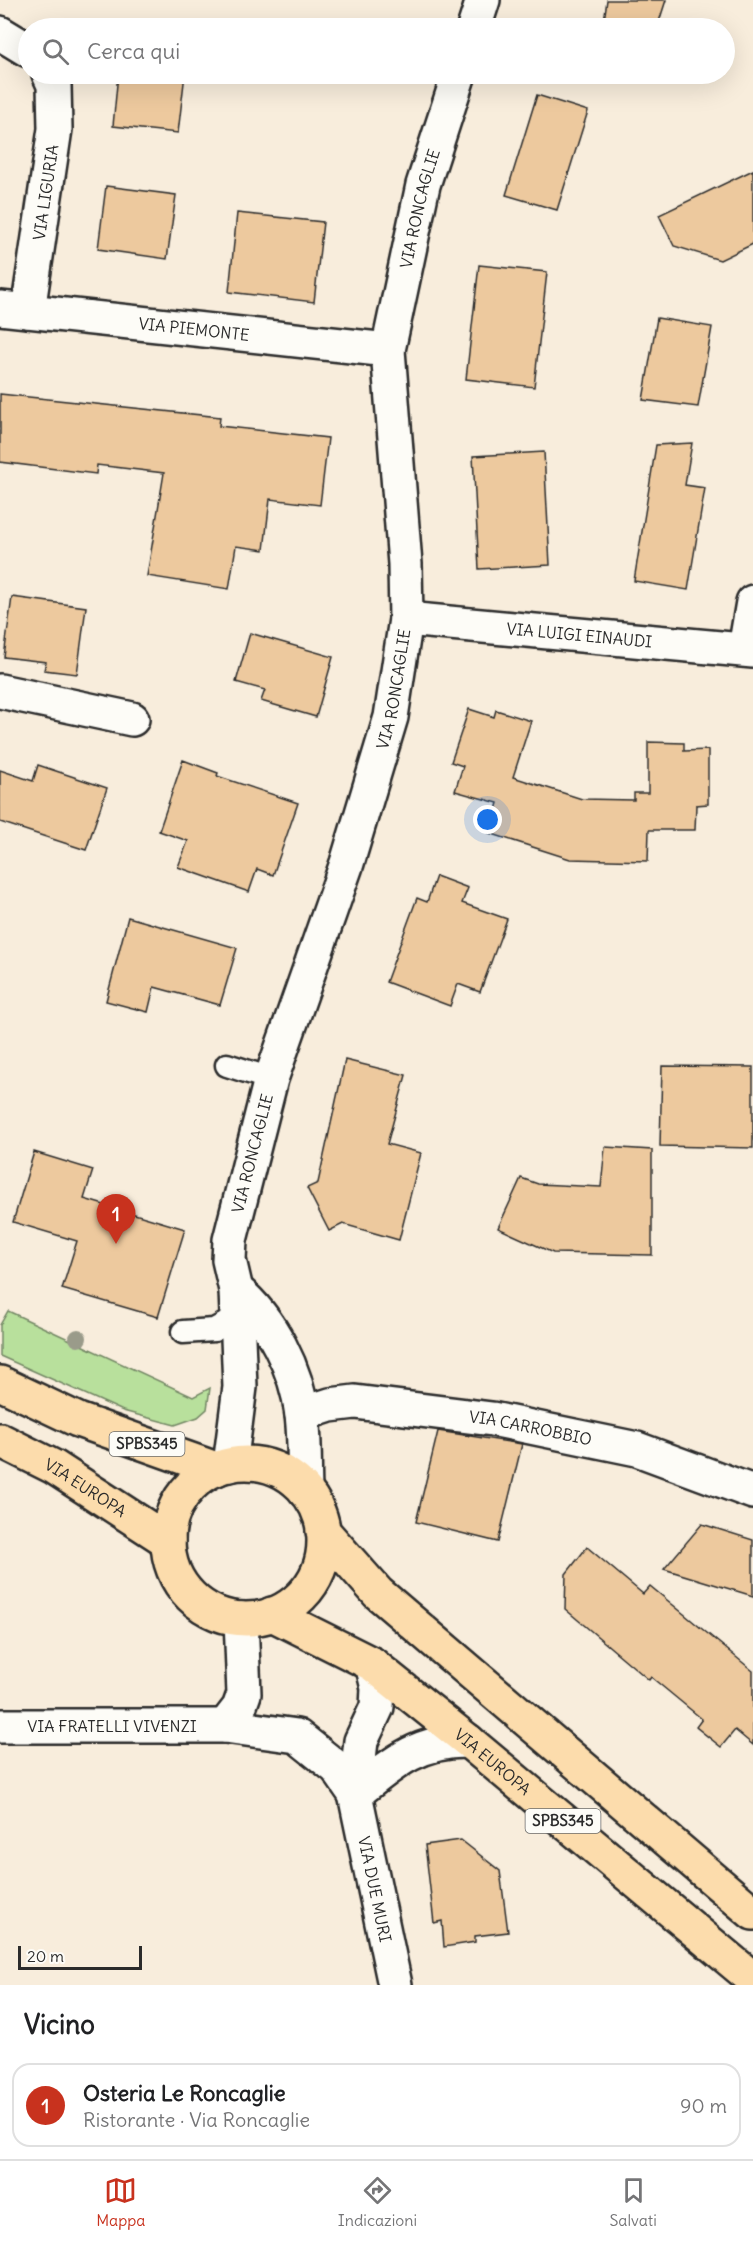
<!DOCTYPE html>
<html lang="it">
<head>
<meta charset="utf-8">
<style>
  body { margin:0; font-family:Delius,sans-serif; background:#f6f6f6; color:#202124 }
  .scale { position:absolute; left:18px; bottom:15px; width:124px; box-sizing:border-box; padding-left:6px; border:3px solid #2b2b2b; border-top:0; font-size:16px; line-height:21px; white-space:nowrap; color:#2b2b2b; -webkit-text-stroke:4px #fdfcf7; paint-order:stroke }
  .you { position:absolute; left:488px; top:820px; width:21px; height:21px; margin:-15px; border:4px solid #fff; border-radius:50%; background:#1a73e8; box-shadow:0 0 0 9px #1a73e833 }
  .badge { display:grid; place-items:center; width:39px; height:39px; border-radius:50%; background:#c8321e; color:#fff; font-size:20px; font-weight:700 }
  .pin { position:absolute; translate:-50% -50px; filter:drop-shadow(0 2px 3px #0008) }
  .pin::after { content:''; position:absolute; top:32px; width:21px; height:18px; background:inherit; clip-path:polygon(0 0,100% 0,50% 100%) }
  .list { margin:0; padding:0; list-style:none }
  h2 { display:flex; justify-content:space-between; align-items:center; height:78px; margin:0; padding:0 24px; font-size:26px }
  h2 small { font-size:20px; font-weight:400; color:#757577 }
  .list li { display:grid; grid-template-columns:39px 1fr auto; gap:18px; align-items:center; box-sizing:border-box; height:84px; margin:0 12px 12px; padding:0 12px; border:2px solid #e0e0e0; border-radius:18px }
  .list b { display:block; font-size:22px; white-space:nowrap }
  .list p { margin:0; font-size:20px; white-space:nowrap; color:#757577 }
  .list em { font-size:20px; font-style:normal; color:#757577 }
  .icon { flex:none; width:33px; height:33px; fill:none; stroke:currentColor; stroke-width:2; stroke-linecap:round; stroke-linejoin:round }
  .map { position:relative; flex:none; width:753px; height:1985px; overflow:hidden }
  .search { position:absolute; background:#fff; box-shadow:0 6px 24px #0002; left:18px; right:18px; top:18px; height:66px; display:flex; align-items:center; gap:15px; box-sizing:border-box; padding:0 21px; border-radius:33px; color:#757577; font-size:22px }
  .sheet { height:174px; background:#fff }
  nav { display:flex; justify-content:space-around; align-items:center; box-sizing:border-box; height:84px; border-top:2px solid #e0e0e0; background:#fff; font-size:16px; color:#757577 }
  nav a { display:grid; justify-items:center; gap:3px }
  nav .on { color:#c8321e }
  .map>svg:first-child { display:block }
  .green { fill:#b8e09c; stroke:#728664; stroke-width:1.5 }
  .building { fill:#edc99e; stroke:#2b2b2b; stroke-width:1.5 }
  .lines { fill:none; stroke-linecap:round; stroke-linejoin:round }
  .lane-casing { stroke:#2b2b2b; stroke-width:27 }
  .street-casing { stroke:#2b2b2b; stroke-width:38 }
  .primary-casing { stroke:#2b2b2b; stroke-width:38 }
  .lane { stroke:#fdfcf7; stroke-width:22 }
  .street { stroke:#fdfcf7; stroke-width:33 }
  .primary { stroke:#fcdcac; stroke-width:33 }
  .tree { fill:#9a9b8a }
  .labels { text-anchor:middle; stroke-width:6; stroke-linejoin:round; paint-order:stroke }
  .shield { fill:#fdfcf7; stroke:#6a6a68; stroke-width:1.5 }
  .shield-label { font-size:15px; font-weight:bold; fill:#2b2b2b }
  .street-label { font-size:16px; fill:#2b2b2b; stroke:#fdfcf7 }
</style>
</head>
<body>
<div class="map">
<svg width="753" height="1985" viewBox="0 0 753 1985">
  <rect width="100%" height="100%" fill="#f8eddc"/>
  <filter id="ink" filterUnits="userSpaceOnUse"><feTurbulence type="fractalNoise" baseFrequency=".0167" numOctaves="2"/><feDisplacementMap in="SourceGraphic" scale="12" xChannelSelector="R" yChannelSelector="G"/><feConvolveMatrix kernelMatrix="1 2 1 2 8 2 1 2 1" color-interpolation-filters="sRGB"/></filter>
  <g filter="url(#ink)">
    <path class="green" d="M 8,1311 L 193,1397 L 210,1388 L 207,1409 L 198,1417 L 175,1425 L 123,1411 L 0,1356 L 0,1325 Z"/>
    <g class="building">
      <path d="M 607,0 L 666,0 L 657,28 L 603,28 Z"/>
      <path d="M 118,74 L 185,74 L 178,133 L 113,126 Z"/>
      <path d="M 537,95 L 588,111 L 557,210 L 506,195 Z"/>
      <path d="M 753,170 L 753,244 L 720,260 L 674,246 L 659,215 Z"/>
      <path d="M 106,186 L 176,195 L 167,259 L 98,249 Z"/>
      <path d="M 237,213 L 323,222 L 314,302 L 229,292 Z"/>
      <path d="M 479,265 L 547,272 L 534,387 L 466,379 Z"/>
      <path d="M 657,318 L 712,327 L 698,407 L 643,400 Z"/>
      <path d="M 0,394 L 220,417 L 219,426 L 328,438 L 320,505 L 270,499 L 264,550 L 236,546 L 229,589 L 147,576 L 164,473 L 97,465 L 96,474 L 0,462 Z"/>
      <path d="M 692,443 L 685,485 L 705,488 L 688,590 L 634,581 L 656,445 Z"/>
      <path d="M 544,452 L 550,565 L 479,569 L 473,456 Z"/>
      <path d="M 12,597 L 86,607 L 77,674 L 44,670 L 46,662 L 4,657 Z"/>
      <path d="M 250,633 L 333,657 L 316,717 L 261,701 L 265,690 L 236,682 Z"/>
      <path d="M 469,709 L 494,717 L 496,710 L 531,721 L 513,777 L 582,799 L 634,800 L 634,793 L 648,793 L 648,742 L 684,743 L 684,751 L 708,750 L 708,804 L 696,805 L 695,830 L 649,830 L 648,861 L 570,859 L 489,833 L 498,803 L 455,791 L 463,766 L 451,762 Z"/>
      <path d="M 183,760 L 218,773 L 217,776 L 298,803 L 273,875 L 257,869 L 249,892 L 178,867 L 188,841 L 159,831 Z"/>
      <path d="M 38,765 L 107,788 L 86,850 L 0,822 L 0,770 L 33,781 Z"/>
      <path d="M 436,876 L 468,888 L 462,903 L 507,919 L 480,992 L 458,984 L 450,1006 L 386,982 L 417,898 L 427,902 Z"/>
      <path d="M 128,917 L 237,948 L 220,1005 L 154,987 L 148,1012 L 106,1001 Z"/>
      <path d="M 345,1060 L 406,1075 L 387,1144 L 421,1153 L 399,1240 L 343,1224 L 329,1231 L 307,1188 L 318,1183 Z"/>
      <path d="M 662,1066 L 753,1067 L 753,1148 L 660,1146 Z"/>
      <path d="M 605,1147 L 652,1150 L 652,1255 L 553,1253 L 498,1228 L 521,1178 L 538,1184 L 601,1187 Z"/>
      <path d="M 34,1152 L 93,1170 L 84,1199 L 185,1229 L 158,1317 L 62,1289 L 77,1241 L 13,1222 Z"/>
      <path d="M 438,1431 L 522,1444 L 498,1542 L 416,1522 Z"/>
      <path d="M 702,1524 L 753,1540 L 753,1596 L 664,1569 Z"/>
      <path d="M 587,1547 L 643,1594 L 650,1586 L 753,1671 L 753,1745 L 735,1730 L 721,1747 L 696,1727 L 702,1719 L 651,1677 L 649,1680 L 565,1609 L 566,1574 Z"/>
      <path d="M 461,1840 L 500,1871 L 508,1932 L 475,1936 L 475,1942 L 444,1947 L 442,1921 L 434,1923 L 425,1845 Z"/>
    </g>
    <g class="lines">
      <defs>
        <g id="lane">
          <path d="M 227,1065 L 271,1079"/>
          <path d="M 183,1332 L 214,1330 L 236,1318"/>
        </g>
        <g id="street">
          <path d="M 474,28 L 483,0"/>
          <path d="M 0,33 L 28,50"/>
          <path id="s1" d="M 0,308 L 388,350"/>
          <path id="s2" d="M 28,311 L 55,129 L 54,85 L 49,74"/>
          <path id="s3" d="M 406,619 L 753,651"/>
          <path d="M 745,649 L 753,602"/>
          <path d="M 0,691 L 132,719"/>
          <path d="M 236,1290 C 271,1319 297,1370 302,1415 C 305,1439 304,1465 305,1490"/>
          <path id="s4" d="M 302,1414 L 330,1405 L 355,1402 L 492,1419 L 637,1449 L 753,1492"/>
          <path id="s5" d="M 230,1465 L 240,1387 L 236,1290 L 229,1260 L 230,1240 L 271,1079 L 347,863 L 391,717 L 406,619 L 405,564 L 388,350 L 423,185 L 459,74"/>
          <path id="s6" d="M 372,1664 L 378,1688 L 377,1707 L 361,1741 L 355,1794 L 395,1985"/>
          <path id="s7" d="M 0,1726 L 225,1726 L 297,1736 L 337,1768 L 355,1794"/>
          <path d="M 225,1726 L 239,1708 L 244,1694 L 241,1619"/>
          <path d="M 355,1794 C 392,1764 418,1740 468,1741"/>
        </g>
        <g id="primary">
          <path d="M 0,1383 L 78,1420 L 216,1469"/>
          <path id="s8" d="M 0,1440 L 54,1467 L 168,1541"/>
          <circle cx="246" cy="1541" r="78"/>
          <path d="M 323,1531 L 378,1593 L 753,1913"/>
          <path id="s9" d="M 272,1614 L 372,1664 L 468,1741 L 753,1979"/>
        </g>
      </defs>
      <use href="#lane" class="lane-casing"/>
      <use href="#street" class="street-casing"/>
      <use href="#primary" class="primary-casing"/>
      <use href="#lane" class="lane"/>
      <use href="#street" class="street"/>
      <use href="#primary" class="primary"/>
    </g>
    <circle class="tree" cx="78" cy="1338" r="9"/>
  </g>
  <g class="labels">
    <g class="shield">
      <rect x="109.5" y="1432" width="75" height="24" rx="4.5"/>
      <rect x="525.5" y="1809" width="75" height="24" rx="4.5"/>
    </g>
    <g class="shield-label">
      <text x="147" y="1449">SPBS345</text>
      <text x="563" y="1826">SPBS345</text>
    </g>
    <g class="street-label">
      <text dy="6" stroke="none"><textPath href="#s2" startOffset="120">VIA LIGURIA</textPath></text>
      <text dy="6" stroke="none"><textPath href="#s5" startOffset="1288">VIA RONCAGLIE</textPath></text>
      <text dy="6" stroke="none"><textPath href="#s1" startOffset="195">VIA PIEMONTE</textPath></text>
      <text dy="6" stroke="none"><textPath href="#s3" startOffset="174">VIA LUIGI EINAUDI</textPath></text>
      <text dy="6" stroke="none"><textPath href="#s5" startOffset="802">VIA RONCAGLIE</textPath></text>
      <text dy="6" stroke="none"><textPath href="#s5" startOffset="316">VIA RONCAGLIE</textPath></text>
      <text dy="6" stroke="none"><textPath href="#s4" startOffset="232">VIA CARROBBIO</textPath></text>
      <text dy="6" stroke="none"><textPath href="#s8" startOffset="98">VIA EUROPA</textPath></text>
      <text dy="6" stroke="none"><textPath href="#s7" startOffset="112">VIA FRATELLI VIVENZI</textPath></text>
      <text dy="6" stroke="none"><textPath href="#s9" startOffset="267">VIA EUROPA</textPath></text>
      <text dy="6" stroke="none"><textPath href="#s6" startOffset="232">VIA DUE MURI</textPath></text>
    </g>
  </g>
</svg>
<div class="scale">20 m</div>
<div class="you"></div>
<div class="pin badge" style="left:116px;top:1244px">1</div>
<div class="search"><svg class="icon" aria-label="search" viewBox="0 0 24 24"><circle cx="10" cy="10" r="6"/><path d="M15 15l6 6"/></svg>Cerca qui</div>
</div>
<section class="sheet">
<h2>Vicino<small></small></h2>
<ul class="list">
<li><span class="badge">1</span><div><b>Osteria Le Roncaglie</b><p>Ristorante · Via Roncaglie</p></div><em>90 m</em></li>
</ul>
</section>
<nav>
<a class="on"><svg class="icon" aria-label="map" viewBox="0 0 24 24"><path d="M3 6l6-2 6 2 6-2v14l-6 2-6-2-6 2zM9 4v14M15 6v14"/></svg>Mappa</a>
<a><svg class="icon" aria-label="directions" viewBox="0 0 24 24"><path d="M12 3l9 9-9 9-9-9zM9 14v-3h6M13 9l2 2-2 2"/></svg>Indicazioni</a>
<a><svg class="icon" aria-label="saved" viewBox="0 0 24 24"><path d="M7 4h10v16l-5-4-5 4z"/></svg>Salvati</a>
</nav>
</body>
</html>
